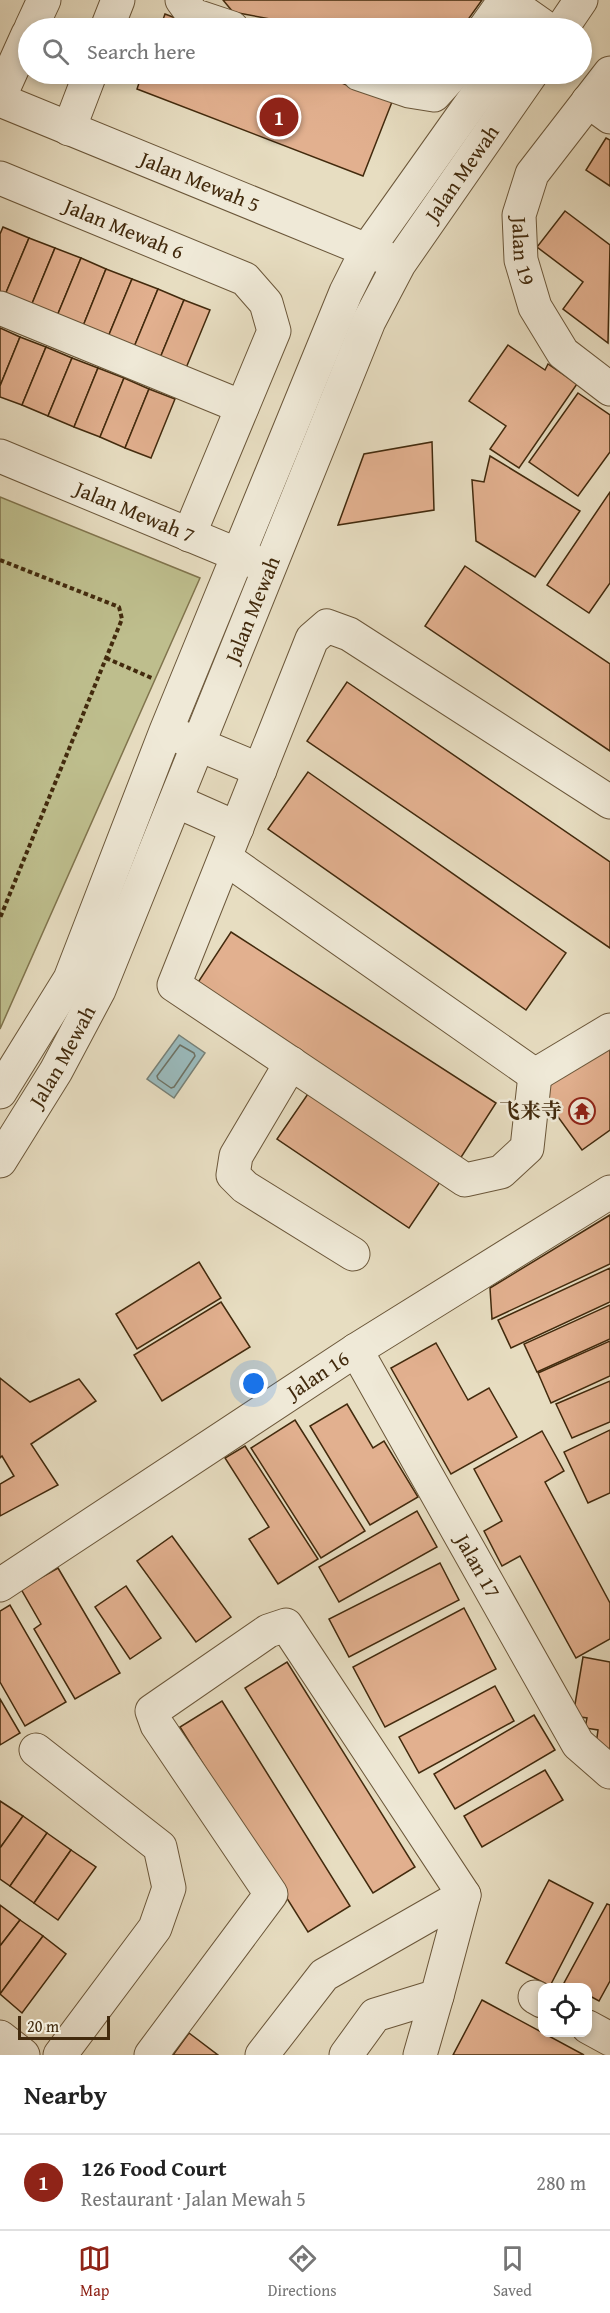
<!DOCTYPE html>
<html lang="en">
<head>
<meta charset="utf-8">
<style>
  body { margin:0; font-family:"Gentium Book Plus","Noto Serif SC",serif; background:#f6f6f6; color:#222 }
  .controls { position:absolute; right:18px; bottom:18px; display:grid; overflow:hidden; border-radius:12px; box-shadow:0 3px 9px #0003 }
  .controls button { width:54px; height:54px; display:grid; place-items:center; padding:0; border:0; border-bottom:2px solid #e0e0e0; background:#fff; color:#222; font:30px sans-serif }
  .scale { position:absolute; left:18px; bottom:15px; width:92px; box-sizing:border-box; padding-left:6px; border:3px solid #422a0d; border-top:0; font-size:16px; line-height:21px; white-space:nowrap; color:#422a0d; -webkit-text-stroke:4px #efe9d7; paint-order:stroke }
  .you { position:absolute; left:254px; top:1384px; width:21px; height:21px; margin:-15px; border:4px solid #fff; border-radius:50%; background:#1a73e8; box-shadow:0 0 0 9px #1a73e833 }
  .badge { display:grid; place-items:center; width:39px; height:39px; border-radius:50%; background:#8f2418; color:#fff; font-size:20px; font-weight:700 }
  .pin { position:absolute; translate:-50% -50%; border:3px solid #fff; box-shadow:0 2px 6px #0006 }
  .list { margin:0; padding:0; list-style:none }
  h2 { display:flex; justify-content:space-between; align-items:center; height:78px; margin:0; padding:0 24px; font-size:26px }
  h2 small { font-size:20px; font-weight:400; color:#767676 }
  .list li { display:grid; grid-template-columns:39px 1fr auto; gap:18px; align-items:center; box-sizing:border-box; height:96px; padding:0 24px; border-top:2px solid #e0e0e0 }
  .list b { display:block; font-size:22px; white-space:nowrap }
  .list p { margin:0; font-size:20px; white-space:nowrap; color:#767676 }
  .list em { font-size:20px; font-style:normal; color:#767676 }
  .icon { flex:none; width:33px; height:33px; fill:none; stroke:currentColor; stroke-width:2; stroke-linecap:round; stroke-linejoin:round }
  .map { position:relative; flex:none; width:610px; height:2055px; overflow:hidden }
  .search { position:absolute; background:#fff; box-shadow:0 3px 9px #0003; left:18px; right:18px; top:18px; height:66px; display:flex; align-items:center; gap:15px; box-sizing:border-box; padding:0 21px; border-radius:33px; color:#767676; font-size:22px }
  .sheet { height:174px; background:#fff }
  nav { display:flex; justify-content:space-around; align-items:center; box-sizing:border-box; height:84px; border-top:2px solid #e0e0e0; background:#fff; font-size:16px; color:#767676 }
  nav a { display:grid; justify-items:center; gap:3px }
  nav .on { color:#8f2418 }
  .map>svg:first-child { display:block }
  .green { fill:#bebe8d; stroke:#80744d; stroke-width:1.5 }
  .water { fill:#9ababc; stroke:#778076; stroke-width:1.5 }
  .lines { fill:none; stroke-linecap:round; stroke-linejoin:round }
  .shore { stroke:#6e7264; stroke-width:1.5 }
  .building { fill:#e2b08f; stroke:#422a0d; stroke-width:1.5 }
  .minor-casing { stroke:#6b573a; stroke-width:35 }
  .path { stroke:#422a0d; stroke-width:4; stroke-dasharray:4.5 3; stroke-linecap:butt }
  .minor { stroke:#efe9d7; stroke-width:33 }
  .labels { text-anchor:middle; stroke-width:5; stroke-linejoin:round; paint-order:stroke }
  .street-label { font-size:21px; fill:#422a0d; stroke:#efe9d7 }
  .poi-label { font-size:21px; font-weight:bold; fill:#422a0d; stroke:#efe9d7; text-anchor:end }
</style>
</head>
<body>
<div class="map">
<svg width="610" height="2055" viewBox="0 0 610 2055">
  <rect width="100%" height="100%" fill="#e7ddc1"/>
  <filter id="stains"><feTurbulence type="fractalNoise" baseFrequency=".00333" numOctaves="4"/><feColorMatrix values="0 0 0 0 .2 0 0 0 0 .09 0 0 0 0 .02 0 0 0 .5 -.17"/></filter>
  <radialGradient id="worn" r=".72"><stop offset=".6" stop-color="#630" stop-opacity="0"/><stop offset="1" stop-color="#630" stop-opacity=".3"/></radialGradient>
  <path class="green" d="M 0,497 L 200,578 L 0,1029 Z"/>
  <path class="water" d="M 179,1035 L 205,1053 L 174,1098 L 147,1079 Z"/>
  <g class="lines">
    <path class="shore" d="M 180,1045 L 194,1053 L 195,1056 L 174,1087 L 171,1088 L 158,1079 L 157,1076 Z"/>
  </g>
  <g class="building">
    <path d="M 223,0 L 482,0 L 462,28 L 319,28 L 233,12 Z"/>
    <path d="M 165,14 L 202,28 L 160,28 Z"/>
    <path d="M 142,74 L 318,74 L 392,102 L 363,176 L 137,89 Z"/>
    <path d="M 606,138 L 610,140 L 610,186 L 586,170 Z"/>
    <path d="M 565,211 L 610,245 L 608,343 L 563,309 L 583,282 L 537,247 Z"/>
    <path d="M 3,227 L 29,238 L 5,295 L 0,293 L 0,234 Z"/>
    <path d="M 29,238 L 55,248 L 31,306 L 5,295 Z"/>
    <path d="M 55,248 L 81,258 L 57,316 L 31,306 Z"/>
    <path d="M 81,258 L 106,269 L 83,326 L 57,316 Z"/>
    <path d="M 106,269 L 132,279 L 108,337 L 83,326 Z"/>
    <path d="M 132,279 L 158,289 L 134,347 L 108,337 Z"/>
    <path d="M 158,289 L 184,300 L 160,358 L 134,347 Z"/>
    <path d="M 184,300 L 210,310 L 186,368 L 160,358 Z"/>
    <path d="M 0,328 L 20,337 L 0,386 Z"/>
    <path d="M 20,337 L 46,347 L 22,405 L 0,397 L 0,386 Z"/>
    <path d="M 508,345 L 545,370 L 548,364 L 577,384 L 519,468 L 490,449 L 506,426 L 469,401 Z"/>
    <path d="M 46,347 L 72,358 L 48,416 L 22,405 Z"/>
    <path d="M 72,358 L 98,368 L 74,427 L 48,416 Z"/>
    <path d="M 98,368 L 124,378 L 100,437 L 74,427 Z"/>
    <path d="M 124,378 L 149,389 L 125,448 L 100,437 Z"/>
    <path d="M 149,389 L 175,399 L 151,458 L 125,448 Z"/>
    <path d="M 578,393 L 610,415 L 610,452 L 578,496 L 529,462 Z"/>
    <path d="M 432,442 L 434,510 L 338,525 L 364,454 Z"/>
    <path d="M 490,456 L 580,511 L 535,577 L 476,541 L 472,480 L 484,482 Z"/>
    <path d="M 610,492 L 610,583 L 589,613 L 547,585 Z"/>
    <path d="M 465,566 L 610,664 L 610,751 L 425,626 Z"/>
    <path d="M 347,682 L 610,862 L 610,948 L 307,741 Z"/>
    <path d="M 308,772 L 566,953 L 526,1010 L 268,829 Z"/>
    <path d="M 231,932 L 496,1103 L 458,1162 L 193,990 Z"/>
    <path d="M 610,1042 L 610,1130 L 582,1150 L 540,1092 Z"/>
    <path d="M 312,1088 L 444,1176 L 409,1228 L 277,1139 Z"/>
    <path d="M 610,1215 L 610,1264 L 492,1319 L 490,1288 Z"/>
    <path d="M 199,1262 L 221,1298 L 137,1349 L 116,1314 Z"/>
    <path d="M 610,1268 L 610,1302 L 511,1348 L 498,1320 Z"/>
    <path d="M 221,1302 L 250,1347 L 162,1401 L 134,1355 Z"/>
    <path d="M 610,1305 L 610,1339 L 537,1372 L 524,1344 Z"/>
    <path d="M 610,1341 L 610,1376 L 551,1403 L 538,1373 Z"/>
    <path d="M 436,1343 L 468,1400 L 489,1388 L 517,1437 L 451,1474 L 391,1368 Z"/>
    <path d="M 0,1378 L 30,1402 L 79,1379 L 96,1401 L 31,1444 L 58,1485 L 0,1516 L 0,1484 L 14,1476 L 2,1456 L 0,1458 Z"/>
    <path d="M 610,1381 L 610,1422 L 572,1438 L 556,1404 Z"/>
    <path d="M 347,1404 L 373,1448 L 384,1441 L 418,1497 L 370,1525 L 310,1426 Z"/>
    <path d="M 295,1420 L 365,1531 L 321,1558 L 251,1448 Z"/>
    <path d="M 610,1430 L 610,1493 L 588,1503 L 564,1452 Z"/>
    <path d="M 542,1431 L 564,1471 L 545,1482 L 610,1603 L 610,1639 L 576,1658 L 520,1556 L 502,1566 L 484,1531 L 502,1521 L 474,1469 Z"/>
    <path d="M 245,1446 L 318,1559 L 278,1584 L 249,1539 L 269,1527 L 225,1458 Z"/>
    <path d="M 417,1511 L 437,1547 L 339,1602 L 319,1567 Z"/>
    <path d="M 172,1536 L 231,1617 L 196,1642 L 137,1561 Z"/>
    <path d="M 440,1563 L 459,1600 L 349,1657 L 329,1619 Z"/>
    <path d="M 58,1568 L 120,1673 L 75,1699 L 34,1629 L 41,1624 L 21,1589 Z"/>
    <path d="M 126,1586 L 161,1638 L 130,1659 L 95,1607 Z"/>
    <path d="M 10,1605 L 66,1702 L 25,1726 L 0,1682 L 0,1611 Z"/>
    <path d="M 464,1608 L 496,1669 L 385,1727 L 353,1667 Z"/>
    <path d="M 583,1657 L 610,1662 L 610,1755 L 595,1752 L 598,1730 L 585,1728 L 587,1718 L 573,1716 Z"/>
    <path d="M 287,1662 L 415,1867 L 373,1893 L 245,1688 Z"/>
    <path d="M 495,1686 L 514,1721 L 419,1773 L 399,1737 Z"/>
    <path d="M 0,1699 L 20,1733 L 0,1745 Z"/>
    <path d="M 222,1701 L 350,1906 L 308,1932 L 180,1727 Z"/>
    <path d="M 534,1715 L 555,1750 L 455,1809 L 434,1774 Z"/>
    <path d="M 545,1770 L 563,1800 L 482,1847 L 464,1816 Z"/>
    <path d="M 0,1801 L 23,1816 L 0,1848 Z"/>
    <path d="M 23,1816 L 47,1833 L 10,1886 L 0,1879 L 0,1848 Z"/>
    <path d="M 47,1833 L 71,1850 L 34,1903 L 10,1886 Z"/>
    <path d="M 71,1850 L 96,1867 L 58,1920 L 34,1903 Z"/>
    <path d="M 549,1880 L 593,1903 L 550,1986 L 506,1963 Z"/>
    <path d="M 607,1904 L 610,1905 L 610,1981 L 599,2001 L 588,1995 L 588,1988 L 573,1988 L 564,1983 Z"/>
    <path d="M 0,1905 L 20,1920 L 0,1946 Z"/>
    <path d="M 20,1920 L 43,1936 L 0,1994 L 0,1946 Z"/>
    <path d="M 43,1936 L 66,1954 L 22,2013 L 0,1994 Z"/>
    <path d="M 482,2000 L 584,2055 L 453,2055 Z"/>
    <path d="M 189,2033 L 218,2055 L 173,2055 Z"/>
  </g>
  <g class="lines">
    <defs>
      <g id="minor">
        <path d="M 182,0 L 193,15 L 232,28"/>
        <path d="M 506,0 L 546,28"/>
        <path d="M 31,28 L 44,0"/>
        <path d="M 107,28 L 118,0"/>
        <path d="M 485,28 L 505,0"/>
        <path d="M 562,28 L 581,0"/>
        <path id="s1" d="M 610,73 L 532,174 L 519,215 L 521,260 L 535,307 L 563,353 L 610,389"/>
        <path d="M 359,74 L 409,91 L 434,95 L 453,74"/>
        <path d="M 0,96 L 28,34"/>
        <path id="s2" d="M 0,100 L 386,258"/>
        <path d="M 588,101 L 610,117"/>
        <path d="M 69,129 L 90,74"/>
        <path id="s3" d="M 0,178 L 245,279 L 266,303 L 274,331 L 189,535"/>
        <path d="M 0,308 L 242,407"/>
        <path id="s4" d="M 0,456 L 260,564"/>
        <path d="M 178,736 L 260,770"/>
        <path d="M 176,801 L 237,828"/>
        <path d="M 225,858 L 535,1075"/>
        <path d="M 291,1063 L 236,1156 L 233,1175 L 245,1187 L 353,1254"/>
        <path d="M 535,1075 L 527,1148 L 501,1172 L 465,1180 L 174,985 L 312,639 L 327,626 L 349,634 L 610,802"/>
        <path d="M 535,1075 L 610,1030"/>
        <path d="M 0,1092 L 70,979 L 166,731 L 346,292 L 367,250 L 492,74"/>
        <path id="s5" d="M 0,1161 L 56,1071 L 99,990 L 369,321 L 399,264 L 531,74"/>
        <path id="s6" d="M 356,1350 L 578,1744 L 610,1772"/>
        <path id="s7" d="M 0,1585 L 356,1350 L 610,1192"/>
        <path d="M 36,1750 L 160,1847 L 169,1888 L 155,1928 L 60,2055"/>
        <path d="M 535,1997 L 542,2001"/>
        <path d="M 588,2027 L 610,2039"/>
        <path d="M 0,2037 L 23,2055"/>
        <path d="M 151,2055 L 271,1894 L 157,1725 L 152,1711 L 268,1631 L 286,1625 L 464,1895 L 437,1996 L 375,2015 L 346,2055"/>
        <path d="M 262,2055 L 324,1975 L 464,1895"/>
        <path d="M 420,2055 L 437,1996"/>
      </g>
    </defs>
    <use href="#minor" class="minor-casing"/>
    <g class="path">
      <path d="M 0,560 L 119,607 L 122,619 L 0,918"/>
      <path d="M 106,658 L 154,679"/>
    </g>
    <use href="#minor" class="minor"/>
  </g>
  <defs>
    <symbol id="temple-ring" viewBox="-11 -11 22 22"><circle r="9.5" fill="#efe9d7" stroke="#8f2418" stroke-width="1.5"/><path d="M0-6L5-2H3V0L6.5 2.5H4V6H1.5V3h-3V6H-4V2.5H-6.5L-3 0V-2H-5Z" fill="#8f2418"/></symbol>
  </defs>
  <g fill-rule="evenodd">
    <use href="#temple-ring" x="567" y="1096" width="30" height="30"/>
  </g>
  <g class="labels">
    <g class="street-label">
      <text dy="7" stroke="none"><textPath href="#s5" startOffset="1094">Jalan Mewah</textPath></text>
      <text dy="7" stroke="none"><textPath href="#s2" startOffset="216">Jalan Mewah 5</textPath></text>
      <text dy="7" stroke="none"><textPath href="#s3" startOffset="134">Jalan Mewah 6</textPath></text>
      <text dy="7" stroke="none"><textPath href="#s1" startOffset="207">Jalan 19</textPath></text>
      <text dy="7" stroke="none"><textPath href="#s4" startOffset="146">Jalan Mewah 7</textPath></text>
      <text dy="7" stroke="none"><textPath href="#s5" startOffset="608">Jalan Mewah</textPath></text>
      <text dy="7" stroke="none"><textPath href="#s5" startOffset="122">Jalan Mewah</textPath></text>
      <text dy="7" stroke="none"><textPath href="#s7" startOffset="381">Jalan 16</textPath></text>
      <text dy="7" stroke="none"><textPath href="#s6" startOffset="248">Jalan 17</textPath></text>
    </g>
    <g class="poi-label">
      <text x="562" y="1118">飞来寺</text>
    </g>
  </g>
  <rect width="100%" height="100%" filter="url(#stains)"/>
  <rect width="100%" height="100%" fill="url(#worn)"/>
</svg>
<div class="controls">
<button><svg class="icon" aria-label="locate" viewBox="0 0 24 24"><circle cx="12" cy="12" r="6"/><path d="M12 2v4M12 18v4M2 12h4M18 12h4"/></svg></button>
</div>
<div class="scale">20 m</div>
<div class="you"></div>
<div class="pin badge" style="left:279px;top:117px">1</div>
<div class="search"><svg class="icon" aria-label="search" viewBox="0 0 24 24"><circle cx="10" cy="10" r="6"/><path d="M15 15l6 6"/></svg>Search here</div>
</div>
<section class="sheet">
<h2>Nearby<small></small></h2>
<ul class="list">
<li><span class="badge">1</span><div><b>126 Food Court</b><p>Restaurant · Jalan Mewah 5</p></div><em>280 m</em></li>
</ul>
</section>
<nav>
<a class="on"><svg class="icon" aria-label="map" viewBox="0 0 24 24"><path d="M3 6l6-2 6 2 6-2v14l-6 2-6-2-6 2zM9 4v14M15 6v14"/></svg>Map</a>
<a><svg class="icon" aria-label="directions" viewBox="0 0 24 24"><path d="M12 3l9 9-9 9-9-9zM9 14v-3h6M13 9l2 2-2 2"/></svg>Directions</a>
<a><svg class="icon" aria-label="saved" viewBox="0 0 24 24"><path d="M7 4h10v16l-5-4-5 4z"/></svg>Saved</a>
</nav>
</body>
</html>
